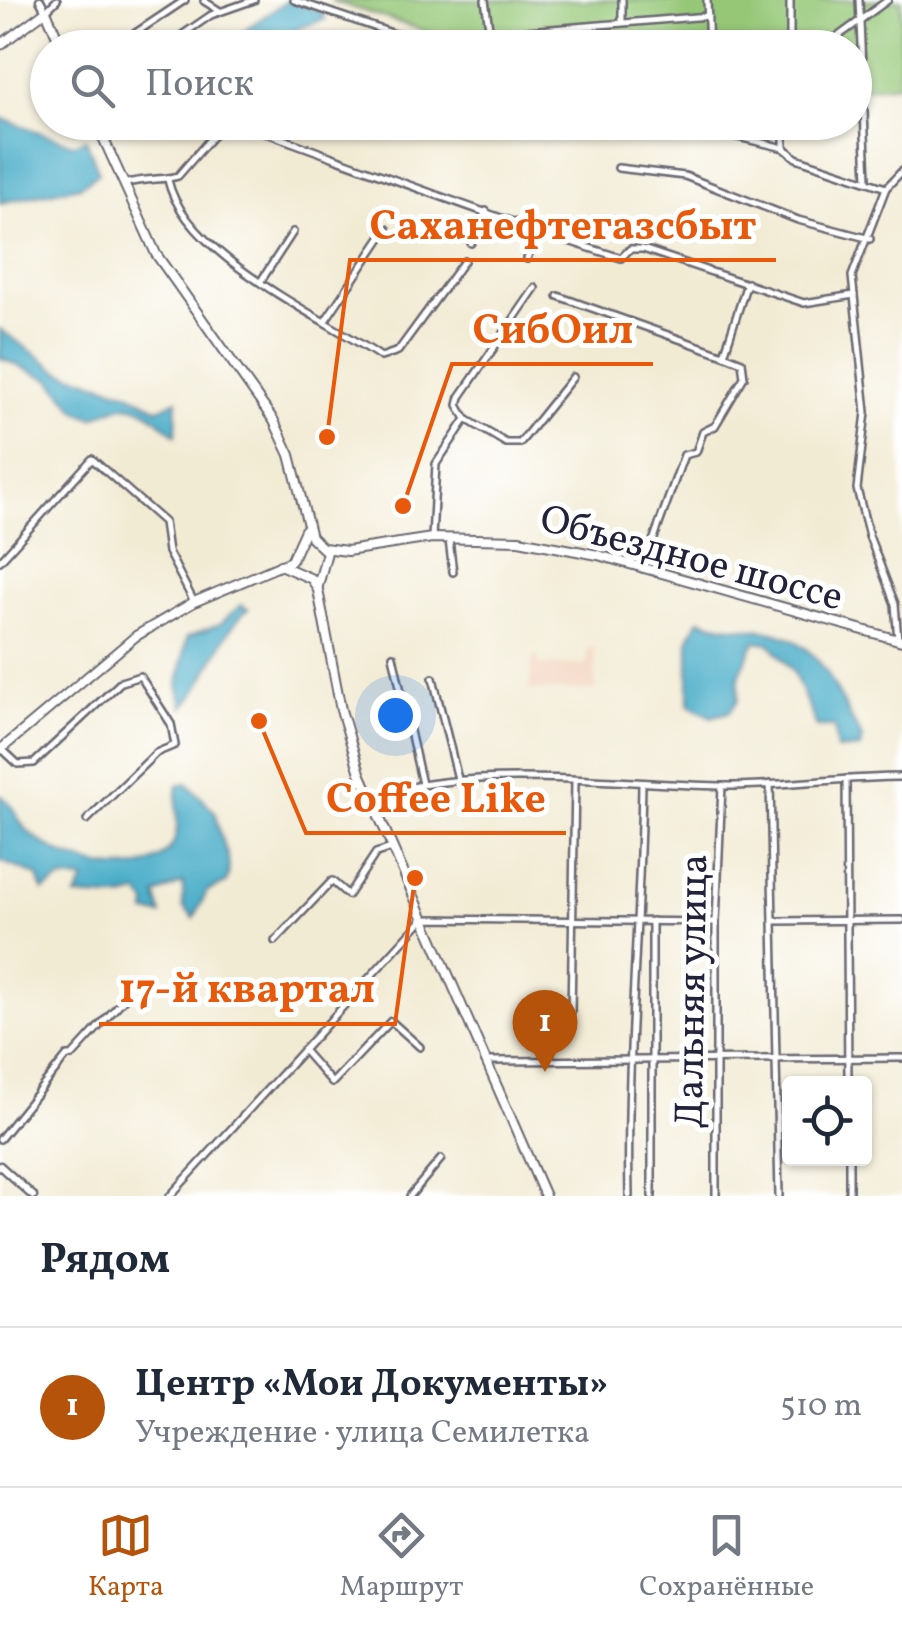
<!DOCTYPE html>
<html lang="ru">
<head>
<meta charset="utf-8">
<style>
  body { margin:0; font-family:Vollkorn,serif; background:#f6f6f7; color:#1f2937 }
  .controls { position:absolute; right:30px; bottom:30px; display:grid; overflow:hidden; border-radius:10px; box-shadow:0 2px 8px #0004 }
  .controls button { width:90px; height:90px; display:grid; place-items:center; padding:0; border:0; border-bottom:2px solid #e0e1e3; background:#fff; color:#1f2937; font:50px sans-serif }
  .you { position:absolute; left:395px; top:715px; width:35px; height:35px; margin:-25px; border:8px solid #fff; border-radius:50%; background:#1a73e8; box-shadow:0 0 0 15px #1a73e833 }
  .badge { display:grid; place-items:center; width:65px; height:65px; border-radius:50%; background:#b45309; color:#fff; font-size:32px; font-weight:700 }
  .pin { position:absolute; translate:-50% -82px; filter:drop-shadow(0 2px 5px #0008) }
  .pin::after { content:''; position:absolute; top:52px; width:35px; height:30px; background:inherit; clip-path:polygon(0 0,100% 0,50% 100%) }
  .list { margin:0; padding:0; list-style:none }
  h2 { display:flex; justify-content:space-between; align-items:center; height:130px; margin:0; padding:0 40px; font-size:42px }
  h2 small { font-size:32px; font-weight:400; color:#747a83 }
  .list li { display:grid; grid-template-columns:65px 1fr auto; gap:30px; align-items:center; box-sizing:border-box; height:160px; padding:0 40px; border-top:2px solid #e0e1e3 }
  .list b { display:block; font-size:38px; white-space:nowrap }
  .list p { margin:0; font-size:32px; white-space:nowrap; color:#747a83 }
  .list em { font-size:32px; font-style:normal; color:#747a83 }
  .icon { flex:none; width:55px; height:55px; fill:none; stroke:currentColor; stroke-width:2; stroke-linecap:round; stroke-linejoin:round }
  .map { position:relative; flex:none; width:902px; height:1196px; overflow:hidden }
  .search { position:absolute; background:#fff; box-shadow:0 2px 8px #0004; left:30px; right:30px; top:30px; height:110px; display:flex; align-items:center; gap:25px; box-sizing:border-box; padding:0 35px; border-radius:55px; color:#747a83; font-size:38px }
  .sheet { height:290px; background:#fff }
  nav { display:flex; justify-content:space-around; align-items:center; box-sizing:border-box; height:140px; border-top:2px solid #e0e1e3; background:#fff; font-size:28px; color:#747a83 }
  nav a { display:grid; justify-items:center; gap:5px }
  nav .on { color:#b45309 }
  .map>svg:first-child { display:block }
  .built { fill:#f3d4bf }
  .green { fill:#95c777; stroke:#5c7459; stroke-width:2.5 }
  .water { fill:#47acc7; stroke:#346781; stroke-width:2.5 }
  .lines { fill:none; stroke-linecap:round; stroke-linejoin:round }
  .minor-casing { stroke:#6b6871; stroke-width:10 }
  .tertiary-casing { stroke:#6b6871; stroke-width:11 }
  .secondary-casing { stroke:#6b6871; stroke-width:12 }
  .minor { stroke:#fff; stroke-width:5 }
  .tertiary { stroke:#fff; stroke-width:6 }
  .secondary { stroke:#fff; stroke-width:8 }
  .labels { text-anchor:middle; stroke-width:10; stroke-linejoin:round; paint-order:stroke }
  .street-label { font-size:40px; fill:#22223b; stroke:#fff }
  .leader { fill:none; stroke:#e8590c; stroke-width:4 }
  .callout-dot { fill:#e8590c; stroke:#fff; stroke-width:4 }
  .callout-label { font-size:42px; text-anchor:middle; font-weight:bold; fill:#e8590c; stroke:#fff; stroke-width:10; stroke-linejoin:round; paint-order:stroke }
</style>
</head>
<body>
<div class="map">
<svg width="902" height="1196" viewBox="0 0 902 1196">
  <rect width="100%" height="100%" fill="#fff"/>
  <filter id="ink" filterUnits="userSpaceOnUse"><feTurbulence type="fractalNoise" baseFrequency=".01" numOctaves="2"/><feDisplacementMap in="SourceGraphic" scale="20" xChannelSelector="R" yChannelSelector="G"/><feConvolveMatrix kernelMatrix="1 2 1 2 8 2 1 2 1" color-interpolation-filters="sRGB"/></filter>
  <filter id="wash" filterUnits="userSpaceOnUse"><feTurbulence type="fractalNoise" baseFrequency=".0048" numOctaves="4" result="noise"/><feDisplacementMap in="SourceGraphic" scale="40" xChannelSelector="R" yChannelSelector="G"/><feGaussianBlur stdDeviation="2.25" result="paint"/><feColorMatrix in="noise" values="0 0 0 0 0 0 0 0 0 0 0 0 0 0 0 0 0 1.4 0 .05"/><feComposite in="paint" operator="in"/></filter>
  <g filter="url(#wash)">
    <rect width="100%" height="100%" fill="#f2ebd4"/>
    <path class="built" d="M 588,649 L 595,649 L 595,690 L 529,690 L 533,657 L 538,657 L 539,665 L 587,665 Z"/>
    <path class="green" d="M 330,0 L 902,0 L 899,84 L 863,88 L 855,72 L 854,48 L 474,47 Z"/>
    <g class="water">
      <path d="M 287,1 L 320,11 L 325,19 L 296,29 L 292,42 L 280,47 L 230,47 L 250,26 Z"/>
      <path d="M 0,118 L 73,144 L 86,139 L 99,173 L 80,186 L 0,203 Z"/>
      <path d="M 0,329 L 59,371 L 129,393 L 159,409 L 177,400 L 176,435 C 142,408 135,394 94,418 L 77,411 L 51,380 L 0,358 Z"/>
      <path d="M 241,605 L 248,609 C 218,635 211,679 183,707 L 178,685 L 187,637 L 220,624 Z"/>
      <path d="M 699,619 C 719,628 745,627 768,631 C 824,641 835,694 862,738 L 860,748 L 837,750 L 834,727 L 817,727 L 793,671 L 769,643 L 755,641 L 739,676 L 738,700 L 730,712 L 711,717 L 689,705 L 689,638 Z"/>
      <path d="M 187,783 L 216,813 C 217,837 236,859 226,883 L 207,891 L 194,918 L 183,907 L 183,883 L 156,895 L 162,915 L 146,913 L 147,904 L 138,893 C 116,903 100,895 76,897 L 84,880 L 63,879 L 43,891 L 38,876 L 0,861 L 0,795 C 15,805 16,820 28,831 C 57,860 132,885 166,853 C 185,835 173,807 178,786 Z"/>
    </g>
  </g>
  <g filter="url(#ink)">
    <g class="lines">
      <defs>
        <g id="minor">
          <path d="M 294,0 L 436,48"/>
          <path d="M 485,0 L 492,48"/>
          <path d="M 622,0 L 622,21"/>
          <path d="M 707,0 L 709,48"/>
          <path d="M 790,0 L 790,48"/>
          <path d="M 859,0 L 867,179"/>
          <path d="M 204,1 L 220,11"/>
          <path d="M 46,11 L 57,0"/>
          <path d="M 491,34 L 708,16"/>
          <path d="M 113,48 L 185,0"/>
          <path d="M 163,48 L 211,15 L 254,0"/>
          <path d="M 822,48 L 888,0"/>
          <path d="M 236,122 C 364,168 491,217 621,258 L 630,249 L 643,249 L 804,303 L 854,295"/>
          <path d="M 675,122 L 784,148 L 796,158 L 886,188"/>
          <path d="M 784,148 L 784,122"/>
          <path d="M 618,168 L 685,176 L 798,220 L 870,239"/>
          <path d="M 168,180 C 185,256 322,316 381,357 L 398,351 L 464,261"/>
          <path d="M 124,184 C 142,178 167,180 178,176 L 224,123 L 232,122"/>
          <path d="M 471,243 L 486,211"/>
          <path d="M 527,259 L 536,233"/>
          <path d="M 261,281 L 293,232"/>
          <path d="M 558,296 L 724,355 L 747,283"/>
          <path d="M 325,321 L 387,229"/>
          <path d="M 466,419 L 458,405 L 460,397 L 535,288"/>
          <path d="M 432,538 L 436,464 L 466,419 L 506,443 L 520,443 L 573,377"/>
          <path d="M 449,540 L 453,572"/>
          <path d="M 0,561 L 92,459 L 164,522 L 168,552 L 194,602"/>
          <path d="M 643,569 L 684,455 L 696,452 L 703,432 L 715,426 L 744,377 L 742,362 L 724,355"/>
          <path d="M 898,640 L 895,604 L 869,536 L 857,489 L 866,412 L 852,276 L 886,188 L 902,171"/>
          <path d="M 393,656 L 422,784"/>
          <path d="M 433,678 L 459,783"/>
          <path d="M 2,749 L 18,764 L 34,763 L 121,682 L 140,676 L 171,724 L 175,745 L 156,753 L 87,820"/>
          <path d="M 846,779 L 848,1084"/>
          <path d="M 770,784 L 779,1196"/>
          <path d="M 370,798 C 469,763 614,784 719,786 C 780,787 841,777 902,777"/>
          <path d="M 773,921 L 902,920"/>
          <path d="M 275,941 L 332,881 L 348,895 L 376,853 L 392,848"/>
          <path d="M 303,1050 L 332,1083 L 391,1021 L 420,1047"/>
          <path d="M 549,1060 L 551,1030 L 571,1013 L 575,781"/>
          <path d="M 485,1061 L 902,1058"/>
          <path d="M 0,1139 L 67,1056 L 72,1056 L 124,999"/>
          <path d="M 170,1196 L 423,919 L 716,922"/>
          <path d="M 410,1196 L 441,1159"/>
          <path d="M 629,1196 C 626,1058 640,921 642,783"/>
          <path d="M 652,1196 L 652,921"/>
          <path d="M 716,1196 L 716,922 L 722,786"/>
          <path d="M 849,1196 L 849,1158"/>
        </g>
        <g id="tertiary">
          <path d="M 40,0 L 46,11"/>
          <path d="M 0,1166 L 33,1196"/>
        </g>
        <g id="secondary">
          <path d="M 0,45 L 46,11 L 62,48"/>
          <path d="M 96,122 L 156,254 L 274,421 L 290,455 L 311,537 L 327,552 L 318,586"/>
          <path d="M 324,548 L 347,551 L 432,538 L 519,540 L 598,555 L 902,641"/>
          <path d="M 280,565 L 312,579 L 318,590 L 341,710 L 360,773 L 545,1196"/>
          <path d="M 0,750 L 136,636 L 194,602 L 291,561 L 305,530"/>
        </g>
      </defs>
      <use href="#minor" class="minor-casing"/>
      <use href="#tertiary" class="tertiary-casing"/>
      <use href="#secondary" class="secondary-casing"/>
      <use href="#minor" class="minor"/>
      <use href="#tertiary" class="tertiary"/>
      <use href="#secondary" class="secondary"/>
    </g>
  </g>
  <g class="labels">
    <g class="street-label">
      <text transform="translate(692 556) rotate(15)" y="14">Объездное шоссе</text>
      <text transform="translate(690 991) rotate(-89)" y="14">Дальняя улица</text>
    </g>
  </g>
  <path class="leader" d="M327 437L350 260H776M403 506L452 364H653M259 721L306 833H566M415 878L395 1024H99"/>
  <g class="callout-dot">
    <circle cx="327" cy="437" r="10"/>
    <circle cx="403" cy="506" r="10"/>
    <circle cx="259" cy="721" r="10"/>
    <circle cx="415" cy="878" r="10"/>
  </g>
  <g class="callout-label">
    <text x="563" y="239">Саханефтегазсбыт</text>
    <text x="553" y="343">СибОил</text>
    <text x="436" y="812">Coffee Like</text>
    <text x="247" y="1002">17-й квартал</text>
  </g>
</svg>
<div class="controls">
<button><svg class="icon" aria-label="locate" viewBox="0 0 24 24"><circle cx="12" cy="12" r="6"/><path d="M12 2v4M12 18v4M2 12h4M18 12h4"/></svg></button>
</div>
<div class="you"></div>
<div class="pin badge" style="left:545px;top:1072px">1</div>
<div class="search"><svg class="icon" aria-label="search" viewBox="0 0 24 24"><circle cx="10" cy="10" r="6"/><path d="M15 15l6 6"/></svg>Поиск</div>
</div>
<section class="sheet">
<h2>Рядом<small></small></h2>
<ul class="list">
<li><span class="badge">1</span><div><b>Центр «Мои Документы»</b><p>Учреждение · улица Семилетка</p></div><em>510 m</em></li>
</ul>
</section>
<nav>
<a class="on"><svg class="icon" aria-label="map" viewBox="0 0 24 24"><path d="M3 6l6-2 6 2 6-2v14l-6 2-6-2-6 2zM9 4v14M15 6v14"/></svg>Карта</a>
<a><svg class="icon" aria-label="directions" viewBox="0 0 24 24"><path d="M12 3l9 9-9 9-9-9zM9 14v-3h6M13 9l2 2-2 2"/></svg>Маршрут</a>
<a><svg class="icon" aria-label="saved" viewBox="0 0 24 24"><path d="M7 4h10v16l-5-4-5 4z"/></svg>Сохранённые</a>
</nav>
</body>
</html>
